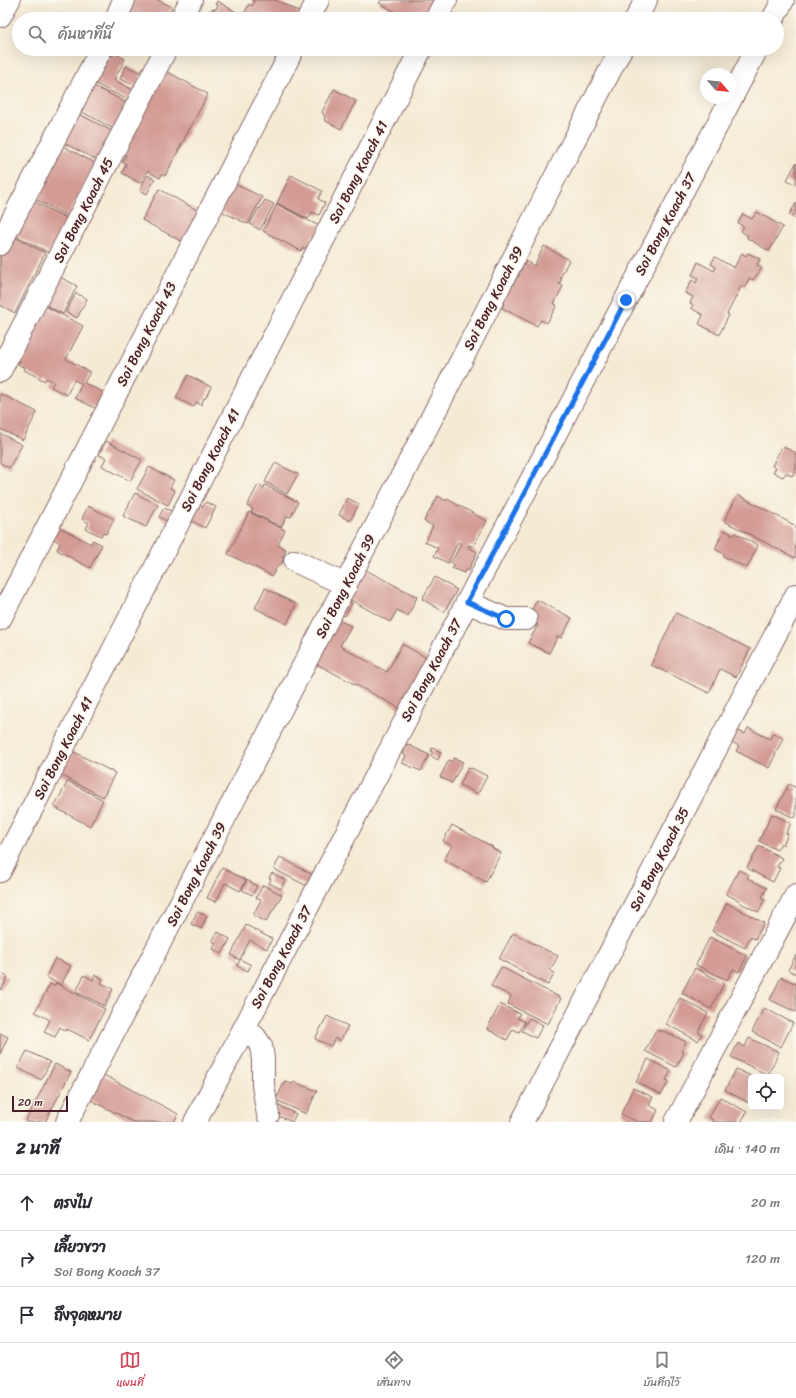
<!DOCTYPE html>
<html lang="th">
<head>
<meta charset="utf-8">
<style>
  body { margin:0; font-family:Sriracha,"Playpen Sans Thai",sans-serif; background:#f2f2f3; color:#2b2b33 }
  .controls { position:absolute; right:12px; bottom:12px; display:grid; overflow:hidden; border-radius:6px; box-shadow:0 4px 16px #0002 }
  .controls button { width:36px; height:36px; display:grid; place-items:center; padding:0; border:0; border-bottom:1px solid #e1e1e2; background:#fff; color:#2b2b33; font:20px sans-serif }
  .compass { position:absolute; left:700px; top:68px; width:36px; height:36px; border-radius:50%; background:#fff; box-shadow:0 4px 16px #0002; rotate:118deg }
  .scale { position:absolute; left:12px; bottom:10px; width:56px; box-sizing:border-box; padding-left:4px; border:2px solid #4a1f2b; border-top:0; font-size:11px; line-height:14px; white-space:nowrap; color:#4a1f2b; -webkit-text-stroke:3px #fbf7ec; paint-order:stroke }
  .stop { position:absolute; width:12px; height:12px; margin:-9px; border:3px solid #1a73e8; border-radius:50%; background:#fff }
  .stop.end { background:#1a73e8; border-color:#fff; box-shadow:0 1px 4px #0008 }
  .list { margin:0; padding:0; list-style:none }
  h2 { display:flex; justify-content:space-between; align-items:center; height:52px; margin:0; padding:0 16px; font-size:17px }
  h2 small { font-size:13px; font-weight:400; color:#7c7c81 }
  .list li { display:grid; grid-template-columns:26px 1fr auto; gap:12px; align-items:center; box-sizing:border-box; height:56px; padding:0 16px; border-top:1px solid #e1e1e2 }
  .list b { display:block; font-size:15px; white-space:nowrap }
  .list p { margin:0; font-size:13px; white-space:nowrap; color:#7c7c81 }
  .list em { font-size:13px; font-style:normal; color:#7c7c81 }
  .icon { flex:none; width:22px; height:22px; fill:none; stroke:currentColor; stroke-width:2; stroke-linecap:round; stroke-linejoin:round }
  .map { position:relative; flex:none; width:796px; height:1122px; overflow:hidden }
  .search { position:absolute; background:#fff; box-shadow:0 4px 16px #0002; left:12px; right:12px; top:12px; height:44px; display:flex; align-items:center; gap:10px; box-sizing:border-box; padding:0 14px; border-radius:22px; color:#7c7c81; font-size:15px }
  .sheet { height:220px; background:#fff }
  nav { display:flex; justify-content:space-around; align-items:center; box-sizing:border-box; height:56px; border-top:1px solid #e1e1e2; background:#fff; font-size:11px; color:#7c7c81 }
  nav a { display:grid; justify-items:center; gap:2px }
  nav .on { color:#d1495b }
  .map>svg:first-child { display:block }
  .building { fill:#d39b94 }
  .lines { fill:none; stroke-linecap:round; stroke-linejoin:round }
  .minor-casing { stroke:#866666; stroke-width:24 }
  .minor { stroke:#fff; stroke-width:22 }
  .route { stroke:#1a73e8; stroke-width:5 }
  .labels { text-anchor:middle; stroke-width:3.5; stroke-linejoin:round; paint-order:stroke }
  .street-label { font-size:14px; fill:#4a1f2b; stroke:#fbf7ec }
</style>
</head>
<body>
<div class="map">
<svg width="796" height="1122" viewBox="0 0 796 1122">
  <rect width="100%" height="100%" fill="#fbf7ec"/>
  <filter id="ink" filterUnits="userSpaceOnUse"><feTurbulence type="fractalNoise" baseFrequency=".025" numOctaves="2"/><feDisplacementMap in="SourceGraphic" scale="8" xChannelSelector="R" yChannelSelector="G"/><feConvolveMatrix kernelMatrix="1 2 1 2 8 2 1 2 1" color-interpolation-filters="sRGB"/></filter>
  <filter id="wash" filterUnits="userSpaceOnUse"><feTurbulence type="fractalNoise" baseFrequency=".012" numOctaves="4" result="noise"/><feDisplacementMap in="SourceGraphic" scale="16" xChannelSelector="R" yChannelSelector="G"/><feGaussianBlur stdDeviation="0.9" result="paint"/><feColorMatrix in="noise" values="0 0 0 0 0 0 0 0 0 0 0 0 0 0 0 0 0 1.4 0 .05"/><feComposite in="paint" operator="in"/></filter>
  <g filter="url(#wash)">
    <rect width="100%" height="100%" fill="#f5ebd5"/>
    <g id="blocks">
      <g class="building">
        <path d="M 126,0 L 158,0 L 172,7 L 166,19 L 123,19 Z"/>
        <path d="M 252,0 L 276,0 L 299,12 L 296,19 L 255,19 L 256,18 L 245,12 L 249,4 L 252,6 L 254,1 Z"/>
        <path d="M 381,0 L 434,0 L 425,19 L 410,19 L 379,3 Z"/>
        <path d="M 217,1 L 236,12 L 231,19 L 214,19 L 208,15 L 212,9 L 215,10 L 218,5 L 215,4 Z"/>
        <path d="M 114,53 L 125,59 L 114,80 L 133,90 L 128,100 L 92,82 L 107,54 L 113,56 Z"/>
        <path d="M 126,66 L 142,73 L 136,86 L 120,79 Z"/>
        <path d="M 166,71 L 208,94 L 165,176 L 162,174 L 160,178 L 147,171 L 140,183 L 122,173 L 126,164 L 122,162 L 126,156 L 122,154 Z"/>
        <path d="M 86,82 L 127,103 L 114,129 L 73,107 Z"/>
        <path d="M 334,89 L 356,101 L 341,129 L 324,120 L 325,117 L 322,112 Z"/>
        <path d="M 71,110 L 112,131 L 97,160 L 56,139 Z"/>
        <path d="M 55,142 L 95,163 L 68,216 L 28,196 Z"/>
        <path d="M 796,163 L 796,185 L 787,180 Z"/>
        <path d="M 147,175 L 155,179 L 147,194 L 140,190 Z"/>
        <path d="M 291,175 L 322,191 L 318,199 L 325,203 L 319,215 L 312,212 L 308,219 L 277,203 Z"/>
        <path d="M 231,182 L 262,197 L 248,224 L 221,211 Z"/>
        <path d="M 159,189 L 202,213 L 185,243 L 142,220 Z"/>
        <path d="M 26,198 L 67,218 L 49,253 L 9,232 Z"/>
        <path d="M 265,200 L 274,204 L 260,230 L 250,224 L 259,208 L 260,209 Z"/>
        <path d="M 796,203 L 796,219 L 789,215 Z"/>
        <path d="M 277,204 L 321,227 L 316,236 L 313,235 L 306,248 L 303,248 L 301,251 L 263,231 Z"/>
        <path d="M 757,212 L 783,227 L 769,251 L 747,238 L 748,236 L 741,231 L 744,227 L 738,223 L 743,214 L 752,219 Z"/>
        <path d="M 7,233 L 45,253 L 15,313 L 0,305 L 0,246 Z"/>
        <path d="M 544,246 L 569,260 L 560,278 L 562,279 L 559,284 L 563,286 L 554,304 L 557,305 L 547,323 L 541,320 L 537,326 L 502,308 L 505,301 L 499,298 L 511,274 L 518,277 L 526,261 L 534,266 Z"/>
        <path d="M 742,253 L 746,256 L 748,253 L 760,259 L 757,265 L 762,268 L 753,280 L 749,278 L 745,287 L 742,285 L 727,314 L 729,315 L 719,335 L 699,324 L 703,315 L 691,308 L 693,305 L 690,303 L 693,297 L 685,293 L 692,280 L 696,283 L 698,278 L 692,275 L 698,262 L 714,271 L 716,267 L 711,264 L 715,257 L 734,268 Z"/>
        <path d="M 56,275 L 77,286 L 63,314 L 42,303 Z"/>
        <path d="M 76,293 L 87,299 L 77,318 L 66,312 Z"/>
        <path d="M 45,306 L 83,326 L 66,359 L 90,372 L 84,383 L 105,393 L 97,409 L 75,398 L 82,384 L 74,380 L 67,395 L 51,387 L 54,382 L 46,378 L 45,381 L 24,370 L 25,368 L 18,364 L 20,361 L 17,360 Z"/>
        <path d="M 188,375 L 211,387 L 205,399 L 204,398 L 201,405 L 196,402 L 194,407 L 176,398 Z"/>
        <path d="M 1,394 L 37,412 L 23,440 L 0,429 L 0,396 Z"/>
        <path d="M 0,433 L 22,445 L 9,468 L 0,463 Z"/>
        <path d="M 106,441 L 142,460 L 130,481 L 102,466 L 106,458 L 99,455 Z"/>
        <path d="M 782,446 L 796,453 L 796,469 L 792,476 L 786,473 L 783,477 L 773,472 L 776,468 L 772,466 Z"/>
        <path d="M 275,463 L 298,474 L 287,494 L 265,482 Z"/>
        <path d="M 149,467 L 174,480 L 170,488 L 175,491 L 168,505 L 137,489 Z"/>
        <path d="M 258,485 L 264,488 L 265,485 L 298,502 L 291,517 L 287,516 L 281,527 L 251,512 L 253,509 L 247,506 Z"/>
        <path d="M 135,493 L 158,505 L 146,527 L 123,516 Z"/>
        <path d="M 738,495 L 796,526 L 795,558 L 724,521 Z"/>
        <path d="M 438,496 L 446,501 L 447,499 L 487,521 L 473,547 L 469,545 L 468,547 L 477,552 L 468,571 L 465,570 L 464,573 L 452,568 L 454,565 L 451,563 L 461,544 L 458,542 L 448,563 L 434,556 L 438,548 L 425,542 L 433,526 L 424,521 Z"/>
        <path d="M 347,498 L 359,504 L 350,521 L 339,515 Z"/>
        <path d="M 206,502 L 216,507 L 205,528 L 192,521 L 200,505 L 203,507 Z"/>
        <path d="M 88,506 L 114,519 L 106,534 L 103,533 L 101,536 L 86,529 L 89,523 L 82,519 Z"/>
        <path d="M 164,508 L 174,512 L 169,522 L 159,517 Z"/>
        <path d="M 249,512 L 285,530 L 278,545 L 286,549 L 282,558 L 284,558 L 280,566 L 278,565 L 272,576 L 228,554 Z"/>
        <path d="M 57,526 L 91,544 L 93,540 L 102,545 L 90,568 L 57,550 L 60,543 L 51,537 Z"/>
        <path d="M 724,530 L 734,535 L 735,533 L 758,545 L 747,568 L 723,556 L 724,554 L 715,549 Z"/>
        <path d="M 362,568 L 417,597 L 408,616 L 397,610 L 390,622 L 349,599 Z"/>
        <path d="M 435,577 L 457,590 L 444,612 L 422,599 Z"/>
        <path d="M 265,588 L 296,604 L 287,624 L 255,608 Z"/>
        <path d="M 342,598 L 352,603 L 345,616 L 335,611 Z"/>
        <path d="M 537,600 L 572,618 L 561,638 L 558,636 L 549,653 L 528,643 L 538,625 L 531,622 L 529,615 Z"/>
        <path d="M 676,613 L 750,649 L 736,677 L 720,669 L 709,693 L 651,665 Z"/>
        <path d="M 334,618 L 351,626 L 340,646 L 387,672 L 402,644 L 432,661 L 405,711 L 311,661 Z"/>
        <path d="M 748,728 L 770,739 L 773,733 L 783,738 L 769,768 L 736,751 L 739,746 L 728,740 L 734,729 L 745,734 Z"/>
        <path d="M 407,744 L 429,755 L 421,771 L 402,763 L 406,756 L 403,754 Z"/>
        <path d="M 432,748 L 441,752 L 438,760 L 431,756 L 433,752 L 431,751 Z"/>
        <path d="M 70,750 L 115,773 L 103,797 L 57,773 Z"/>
        <path d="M 454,758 L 463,762 L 452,783 L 440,777 L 449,760 L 452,762 Z"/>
        <path d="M 468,768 L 471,769 L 471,768 L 487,776 L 478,794 L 460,785 Z"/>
        <path d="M 68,781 L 103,800 L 90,826 L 54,807 Z"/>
        <path d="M 789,784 L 796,788 L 796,817 L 794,818 L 776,809 Z"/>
        <path d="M 772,814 L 791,823 L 786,833 L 788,834 L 783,845 L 781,843 L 777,850 L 759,841 Z"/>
        <path d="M 452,825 L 493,847 L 492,848 L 501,853 L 486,882 L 444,860 L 452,846 L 443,841 Z"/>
        <path d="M 759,846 L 782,858 L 777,867 L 780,868 L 773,882 L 747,868 Z"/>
        <path d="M 280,857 L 313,875 L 307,886 L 274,869 Z"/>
        <path d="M 222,868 L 246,880 L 240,891 L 225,883 L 216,902 L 207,898 Z"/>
        <path d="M 739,870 L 749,875 L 747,878 L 767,888 L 762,897 L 765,899 L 758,912 L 739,902 L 740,901 L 726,894 Z"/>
        <path d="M 272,873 L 285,880 L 281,889 L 269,883 L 271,879 L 269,878 Z"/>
        <path d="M 247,880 L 257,886 L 252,895 L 242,890 Z"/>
        <path d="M 263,885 L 282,895 L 266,922 L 253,915 L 261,900 L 256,898 Z"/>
        <path d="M 727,903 L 764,923 L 755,939 L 750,937 L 745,948 L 712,931 Z"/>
        <path d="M 197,912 L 207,916 L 201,929 L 191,924 Z"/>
        <path d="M 246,925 L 272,939 L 267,949 L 250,940 L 240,959 L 251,965 L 248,971 L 237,966 L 240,960 L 231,955 Z"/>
        <path d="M 218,932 L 230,939 L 222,954 L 213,949 L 216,943 L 212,941 Z"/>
        <path d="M 513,933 L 558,956 L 550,971 L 555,973 L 548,985 L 499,959 Z"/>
        <path d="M 710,937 L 747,956 L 739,972 L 733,969 L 727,980 L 696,965 Z"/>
        <path d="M 796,955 L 796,974 L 788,970 Z"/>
        <path d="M 55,958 L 71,966 L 61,985 L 46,977 Z"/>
        <path d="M 501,967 L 561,998 L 548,1024 L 508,1004 L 511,996 L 491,986 Z"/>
        <path d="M 695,968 L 724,983 L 711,1009 L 682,993 Z"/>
        <path d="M 0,973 L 8,977 L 1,990 L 0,989 Z"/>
        <path d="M 84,975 L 93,980 L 95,975 L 103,979 L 101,983 L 113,989 L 105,1006 L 76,992 Z"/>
        <path d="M 781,977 L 796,984 L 796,1012 L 770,1000 Z"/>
        <path d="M 56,983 L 105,1009 L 89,1040 L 67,1029 L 66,1031 L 60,1027 L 55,1037 L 44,1032 L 50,1020 L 35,1012 L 50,984 L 54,986 Z"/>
        <path d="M 680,998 L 708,1013 L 698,1032 L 702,1034 L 698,1041 L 666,1024 Z"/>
        <path d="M 500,1004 L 520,1014 L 517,1018 L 525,1022 L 519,1032 L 513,1029 L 507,1040 L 487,1029 Z"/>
        <path d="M 764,1008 L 793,1023 L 781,1047 L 752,1032 Z"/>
        <path d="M 327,1016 L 348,1026 L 340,1041 L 335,1038 L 331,1046 L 315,1039 Z"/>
        <path d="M 529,1018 L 543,1025 L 536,1038 L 522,1031 Z"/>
        <path d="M 656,1030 L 661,1032 L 662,1030 L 686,1042 L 681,1051 L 684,1053 L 676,1067 L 645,1051 Z"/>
        <path d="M 0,1033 L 8,1037 L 0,1054 Z"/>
        <path d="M 749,1038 L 779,1052 L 768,1075 L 731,1057 L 738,1043 L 745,1047 Z"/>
        <path d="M 27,1051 L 50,1062 L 41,1080 L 18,1068 Z"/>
        <path d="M 648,1059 L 671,1071 L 666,1080 L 669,1081 L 661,1095 L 636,1082 Z"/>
        <path d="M 55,1064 L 71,1072 L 45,1122 L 25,1122 Z"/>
        <path d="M 736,1069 L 751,1076 L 751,1104 L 725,1090 Z"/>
        <path d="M 98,1072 L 178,1114 L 174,1122 L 133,1122 L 85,1097 Z"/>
        <path d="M 285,1081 L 292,1084 L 294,1082 L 317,1091 L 306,1114 L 276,1100 Z"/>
        <path d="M 633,1088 L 653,1097 L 649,1105 L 658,1110 L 652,1122 L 638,1122 L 621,1114 Z"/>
        <path d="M 720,1097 L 747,1112 L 741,1122 L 713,1122 L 714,1120 L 709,1118 Z"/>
        <path d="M 277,1105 L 296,1114 L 292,1122 L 276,1115 Z"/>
      </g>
    </g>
  </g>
  <g filter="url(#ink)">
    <use href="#blocks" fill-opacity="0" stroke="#866666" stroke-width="1"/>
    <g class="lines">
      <defs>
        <g id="minor">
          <path d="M 0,16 L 9,0"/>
          <path d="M 116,19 L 124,0"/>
          <path d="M 181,19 L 191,0"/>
          <path d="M 308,19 L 318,0"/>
          <path d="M 436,19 L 446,0"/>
          <path d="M 636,19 L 646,0"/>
          <path d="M 773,19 L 783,0"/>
          <path d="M 0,244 L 101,49"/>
          <path d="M 0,371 L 166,49"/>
          <path d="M 295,561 L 346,585"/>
          <path d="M 467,602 L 506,619 L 526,619"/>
          <path d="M 0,619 L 293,49"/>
          <path d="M 0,871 L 421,49"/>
          <path d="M 244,1029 L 255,1037 L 261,1046 L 263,1059 L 263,1085 L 268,1115"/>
          <path d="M 67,1122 L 406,468 L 621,49"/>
          <path d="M 195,1122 L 757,49"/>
          <path d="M 522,1122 L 796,595"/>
          <path d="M 676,1122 L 796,895"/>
        </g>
      </defs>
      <use href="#minor" class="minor-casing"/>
      <use href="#minor" class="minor"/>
    </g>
  </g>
  <g class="lines" filter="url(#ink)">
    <path class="route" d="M 506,619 L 467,602 L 626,300"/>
  </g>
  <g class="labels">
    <g class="street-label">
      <text transform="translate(358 172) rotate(-63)" y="5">Soi Bong Koach 41</text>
      <text transform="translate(83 210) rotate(-63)" y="5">Soi Bong Koach 45</text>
      <text transform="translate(665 224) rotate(-62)" y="5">Soi Bong Koach 37</text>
      <text transform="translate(493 298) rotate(-63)" y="5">Soi Bong Koach 39</text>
      <text transform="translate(146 334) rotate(-63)" y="5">Soi Bong Koach 43</text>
      <text transform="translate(210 460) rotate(-63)" y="5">Soi Bong Koach 41</text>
      <text transform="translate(345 586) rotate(-63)" y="5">Soi Bong Koach 39</text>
      <text transform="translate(431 670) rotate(-62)" y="5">Soi Bong Koach 37</text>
      <text transform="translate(63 748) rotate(-63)" y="5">Soi Bong Koach 41</text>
      <text transform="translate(659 859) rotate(-63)" y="5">Soi Bong Koach 35</text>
      <text transform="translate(196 874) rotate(-63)" y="5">Soi Bong Koach 39</text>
      <text transform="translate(281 957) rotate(-62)" y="5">Soi Bong Koach 37</text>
    </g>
  </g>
</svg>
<div class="controls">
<button><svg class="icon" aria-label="locate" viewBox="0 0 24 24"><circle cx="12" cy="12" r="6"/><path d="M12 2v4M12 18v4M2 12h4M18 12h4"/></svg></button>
</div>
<svg class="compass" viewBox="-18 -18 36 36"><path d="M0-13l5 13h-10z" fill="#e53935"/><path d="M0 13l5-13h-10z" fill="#7c7c81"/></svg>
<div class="scale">20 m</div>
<div class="stop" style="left:506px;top:619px"></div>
<div class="stop end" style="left:626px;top:300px"></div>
<div class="search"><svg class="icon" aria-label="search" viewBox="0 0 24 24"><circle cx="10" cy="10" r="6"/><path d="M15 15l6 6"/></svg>ค้นหาที่นี่</div>
</div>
<section class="sheet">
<h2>2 นาที<small>เดิน · 140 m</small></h2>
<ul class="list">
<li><svg class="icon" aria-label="ahead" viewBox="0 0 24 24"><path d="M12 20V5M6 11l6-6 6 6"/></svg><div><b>ตรงไป</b></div><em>20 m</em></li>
<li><svg class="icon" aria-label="right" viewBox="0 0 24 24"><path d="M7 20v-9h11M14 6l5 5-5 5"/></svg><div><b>เลี้ยวขวา</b><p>Soi Bong Koach 37</p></div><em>120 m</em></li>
<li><svg class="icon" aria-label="arrive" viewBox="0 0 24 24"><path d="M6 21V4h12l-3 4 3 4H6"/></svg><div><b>ถึงจุดหมาย</b></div></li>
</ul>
</section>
<nav>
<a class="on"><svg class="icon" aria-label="map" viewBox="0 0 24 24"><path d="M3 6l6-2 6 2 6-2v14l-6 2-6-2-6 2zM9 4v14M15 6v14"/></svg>แผนที่</a>
<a><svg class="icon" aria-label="directions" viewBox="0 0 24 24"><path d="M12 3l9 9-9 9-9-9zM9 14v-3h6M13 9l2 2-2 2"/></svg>เส้นทาง</a>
<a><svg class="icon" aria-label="saved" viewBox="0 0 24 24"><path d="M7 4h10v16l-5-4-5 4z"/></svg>บันทึกไว้</a>
</nav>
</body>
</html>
